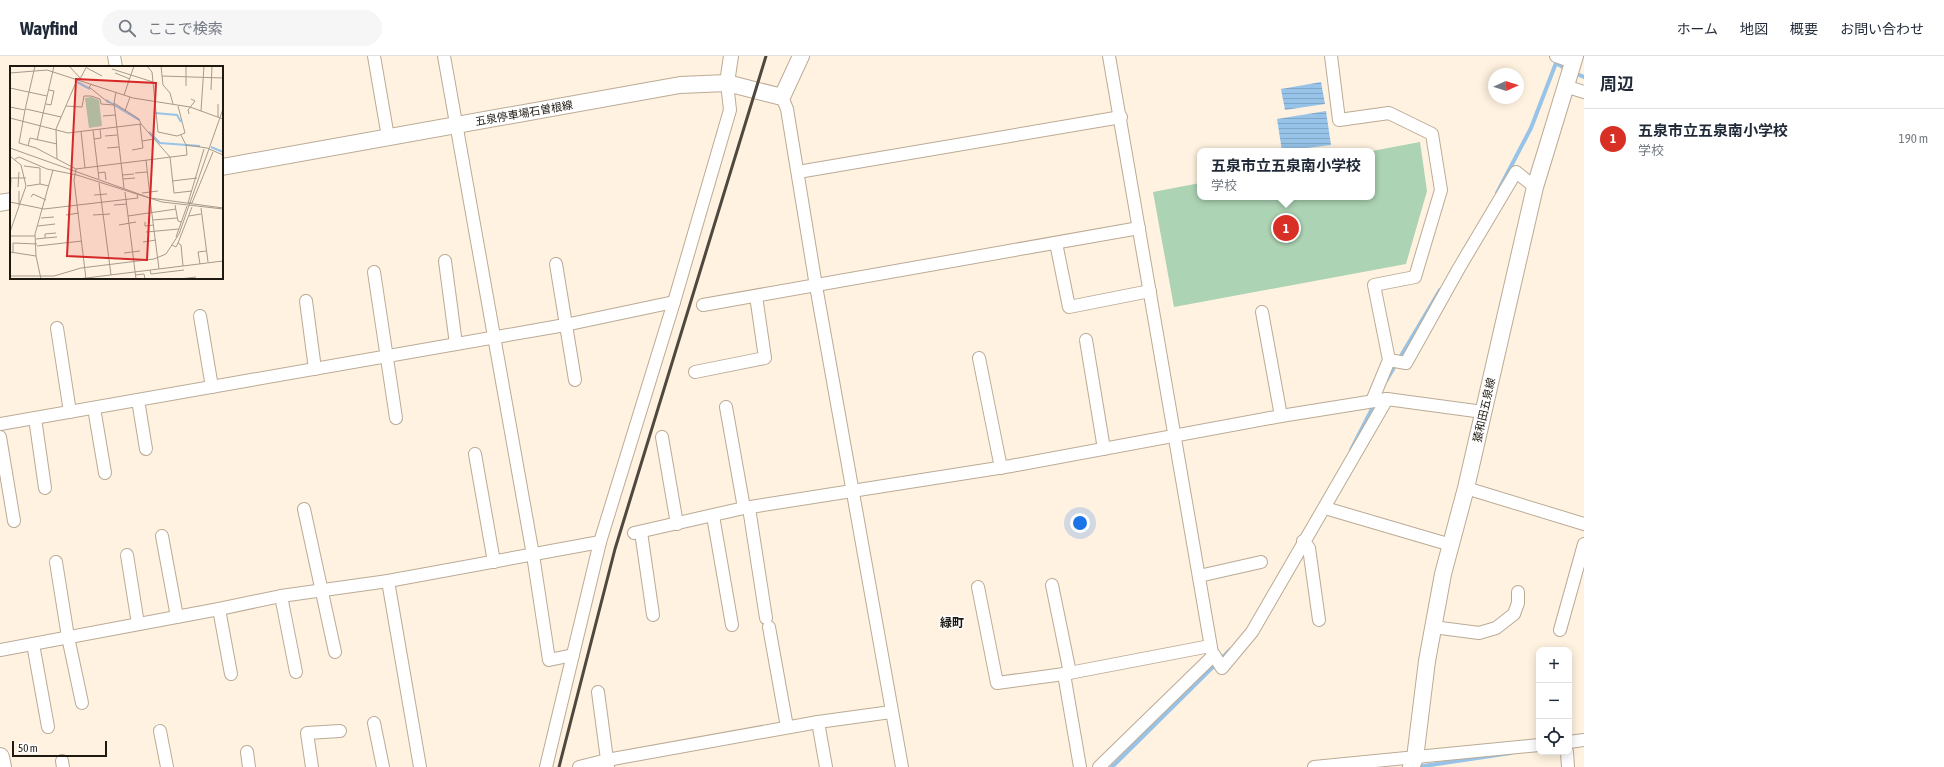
<!DOCTYPE html>
<html lang="ja">
<head>
<meta charset="utf-8">
<style>
  body { margin:0; font-family:"Asap Condensed","Noto Sans JP",sans-serif; background:#f6f6f7; color:#1f2937 }
  .controls { position:absolute; right:12px; bottom:12px; display:grid; overflow:hidden; border-radius:8px; box-shadow:0 2px 10px #0003 }
  .controls button { width:36px; height:36px; display:grid; place-items:center; padding:0; border:0; border-bottom:1px solid #e0e1e3; background:#fff; color:#1f2937; font:20px sans-serif }
  .compass { position:absolute; left:1488px; top:12px; width:36px; height:36px; border-radius:50%; background:#fff; box-shadow:0 2px 10px #0003; rotate:87deg }
  .scale { position:absolute; left:12px; bottom:10px; width:95px; box-sizing:border-box; padding-left:4px; border:2px solid #1e1911; border-top:0; font-size:11px; line-height:14px; white-space:nowrap; color:#1e1911; -webkit-text-stroke:3px #fff; paint-order:stroke }
  .you { position:absolute; left:1080px; top:467px; width:14px; height:14px; margin:-10px; border:3px solid #fff; border-radius:50%; background:#1a73e8; box-shadow:0 0 0 6px #1a73e833 }
  .badge { display:grid; place-items:center; width:26px; height:26px; border-radius:50%; background:#d93025; color:#fff; font-size:13px; font-weight:700 }
  .pin { position:absolute; translate:-50% -50%; border:2px solid #fff; box-shadow:0 1px 4px #0006 }
  .popup { position:absolute; left:1197px; top:92px; width:178px; height:52px; box-sizing:border-box; display:grid; place-content:center; border-radius:8px; background:#fff; filter:drop-shadow(0 1px 3px #0005); font-size:13px; white-space:nowrap; color:#747a83 }
  .popup b { font-size:15px; color:#1f2937 }
  .popup::after { content:''; position:absolute; left:50%; top:100%; margin-left:-8px; border:8px solid transparent; border-top-color:#fff }
  .list { margin:0; padding:0; list-style:none }
  h2 { display:flex; justify-content:space-between; align-items:center; height:52px; margin:0; padding:0 16px; font-size:17px }
  h2 small { font-size:13px; font-weight:400; color:#747a83 }
  .list li { display:grid; grid-template-columns:26px 1fr auto; gap:12px; align-items:center; box-sizing:border-box; height:60px; padding:0 16px; border-top:1px solid #e0e1e3 }
  .list b { display:block; font-size:15px; white-space:nowrap }
  .list p { margin:0; font-size:13px; white-space:nowrap; color:#747a83 }
  .list em { font-size:13px; font-style:normal; color:#747a83 }
  .icon { flex:none; width:22px; height:22px; fill:none; stroke:currentColor; stroke-width:2; stroke-linecap:round; stroke-linejoin:round }
  .map { position:relative; flex:none; width:1584px; height:711px; overflow:hidden }
  header { display:flex; align-items:center; gap:24px; box-sizing:border-box; height:56px; padding:0 20px; background:#fff; border-bottom:1px solid #e0e1e3 }
  header strong { font-size:19px }
  nav { display:flex; gap:22px; margin-inline-start:auto; font-size:14px }
  .search { width:280px; height:36px; background:#f6f6f7; display:flex; align-items:center; gap:10px; box-sizing:border-box; padding:0 14px; border-radius:22px; color:#747a83; font-size:15px }
  main { display:flex }
  aside { flex:1; background:#fff }
  .map>svg:first-child { display:block }
  .green { fill:#acd3b3 }
  .water { fill:url(#water-rules) }
  .lines { fill:none; stroke-linecap:round; stroke-linejoin:round }
  .stream { stroke:#97c3e8; stroke-width:4 }
  .minor-casing { stroke:#bbab96; stroke-width:14 }
  .tertiary-casing { stroke:#bbab96; stroke-width:16 }
  .secondary-casing { stroke:#bbab96; stroke-width:18 }
  .primary-casing { stroke:#bbab96; stroke-width:20 }
  .minor { stroke:#fff; stroke-width:12 }
  .tertiary { stroke:#fff; stroke-width:14 }
  .secondary { stroke:#fff; stroke-width:16 }
  .primary { stroke:#fff; stroke-width:18 }
  .rail { stroke:#4f483e; stroke-width:3 }
  .labels { text-anchor:middle; stroke-width:3; stroke-linejoin:round; paint-order:stroke }
  .street-label { font-size:11px; fill:#1e1911; stroke:#fff }
  .neighbourhood-label { font-size:12px; font-weight:bold; fill:#1e1911; stroke:#fff }
  .inset-river { fill:none; stroke:#97c3e8; stroke-width:2 }
  .inset-road { fill:none; stroke:#a59b8d; stroke-width:1 }
  .view { fill:#d62828; fill-opacity:0.15; stroke:#d62828; stroke-width:2 }
  .inset-edge { fill:none; stroke:#1e1911; stroke-width:2 }
</style>
</head>
<body>
<header>
<strong>Wayfind</strong>
<div class="search"><svg class="icon" aria-label="search" viewBox="0 0 24 24"><circle cx="10" cy="10" r="6"/><path d="M15 15l6 6"/></svg>ここで検索</div>
<nav><a>ホーム</a><a>地図</a><a>概要</a><a>お問い合わせ</a></nav>
</header>
<main>
<div class="map">
<svg width="1584" height="711" viewBox="0 0 1584 711">
  <defs>
    <pattern id="water-rules" width="6" height="5" patternUnits="userSpaceOnUse"><rect width="6" height="5" fill="#97c3e8"/><path d="M0 2.5h6" fill="none" stroke="#82a7c6"/></pattern>
  </defs>
  <rect width="100%" height="100%" fill="#fff2e0"/>
  <path class="green" d="M 1420,86 L 1427,135 L 1406,208 L 1174,251 L 1153,136 L 1200,127 L 1200,141 L 1372,141 L 1372,95 Z"/>
  <g class="water">
    <path d="M 1321,26 L 1325,48 L 1285,54 L 1281,33 Z"/>
    <path d="M 1326,55 L 1331,89 L 1282,95 L 1277,63 Z"/>
  </g>
  <g class="lines">
    <g class="stream">
      <path d="M 1574,17 L 1584,21"/>
      <path d="M 1497,137 L 1531,72 L 1556,7 L 1568,14"/>
      <path d="M 1386,325 L 1440,234"/>
      <path d="M 1351,394 L 1375,347"/>
      <path d="M 1112,711 L 1231,593"/>
      <path d="M 1417,711 L 1511,697"/>
    </g>
    <defs>
      <g id="minor">
        <path d="M 114,0 L 116,11"/>
        <path d="M 374,0 L 388,81"/>
        <path d="M 444,0 L 533,499 L 549,604 L 573,599"/>
        <path d="M 1331,0 L 1339,64 L 1389,57 L 1432,78 L 1441,134 L 1415,221 L 1374,229 L 1389,304 L 1372,345"/>
        <path d="M 1556,0 L 1573,6"/>
        <path d="M 1565,30 L 1584,36"/>
        <path d="M 782,41 L 787,53 L 816,230 L 902,711"/>
        <path d="M 798,116 L 1121,61"/>
        <path d="M 1056,187 L 1069,251 L 1150,235"/>
        <path d="M 445,205 L 456,288"/>
        <path d="M 556,208 L 575,324"/>
        <path d="M 374,216 L 396,362"/>
        <path d="M 306,245 L 315,313"/>
        <path d="M 703,249 L 1139,172"/>
        <path d="M 1262,256 L 1281,360"/>
        <path d="M 200,260 L 212,331"/>
        <path d="M 57,272 L 70,356"/>
        <path d="M 1086,284 L 1104,393"/>
        <path d="M 979,302 L 1001,412"/>
        <path d="M 1389,304 L 1406,307 L 1459,212 L 1516,116 L 1535,131"/>
        <path d="M 695,316 L 765,302 L 756,240"/>
        <path d="M 138,344 L 146,393"/>
        <path d="M 726,351 L 744,452"/>
        <path d="M 94,352 L 105,417"/>
        <path d="M 35,362 L 45,432"/>
        <path d="M 0,368 L 565,269 L 674,246"/>
        <path d="M 0,381 L 14,465"/>
        <path d="M 662,381 L 677,468"/>
        <path d="M 475,398 L 494,506"/>
        <path d="M 1466,432 L 1584,468"/>
        <path d="M 749,452 L 766,562"/>
        <path d="M 1325,452 L 1451,489"/>
        <path d="M 304,453 L 335,596"/>
        <path d="M 713,460 L 732,569"/>
        <path d="M 641,476 L 653,559"/>
        <path d="M 634,477 L 744,452 L 1011,410 L 1281,360 L 1387,343 L 1483,356"/>
        <path d="M 162,480 L 177,561"/>
        <path d="M 1303,485 L 1309,492 L 1319,564"/>
        <path d="M 127,499 L 138,568"/>
        <path d="M 56,506 L 68,581 L 82,647"/>
        <path d="M 1199,520 L 1261,506"/>
        <path d="M 388,525 L 420,711"/>
        <path d="M 1052,529 L 1070,617"/>
        <path d="M 978,531 L 997,627 L 1064,618"/>
        <path d="M 281,540 L 296,616"/>
        <path d="M 219,553 L 231,618"/>
        <path d="M 769,571 L 787,671"/>
        <path d="M 1433,571 L 1479,577 L 1496,572 L 1514,558 L 1518,547 L 1518,536"/>
        <path d="M 1560,574 L 1584,488"/>
        <path d="M 33,588 L 48,671"/>
        <path d="M 0,594 L 219,553 L 281,540 L 388,525 L 600,486"/>
        <path d="M 1214,599 L 1222,612 L 1252,576 L 1387,343"/>
        <path d="M 598,636 L 608,711"/>
        <path d="M 818,666 L 826,711"/>
        <path d="M 374,667 L 383,711"/>
        <path d="M 160,675 L 167,711"/>
        <path d="M 1569,686 L 1584,684"/>
        <path d="M 247,696 L 249,711"/>
        <path d="M 1567,696 L 1568,711"/>
        <path d="M 62,705 L 63,711"/>
        <path d="M 312,711 L 307,677 L 340,675"/>
        <path d="M 546,711 L 600,486 L 674,246 L 730,54 L 727,27"/>
        <path d="M 579,711 L 607,704 L 818,666 L 891,656"/>
        <path d="M 1080,711 L 1064,618 L 1210,590"/>
        <path d="M 1099,711 L 1214,599 L 1212,597 L 1109,0"/>
        <path d="M 1314,711 L 1539,689"/>
      </g>
      <path id="tertiary" d="M 727,27 L 731,0"/>
      <g id="secondary">
        <path d="M 222,111 L 680,29 L 727,27 L 782,41 L 801,0"/>
        <path d="M 0,147 L 11,145"/>
        <path d="M 1411,711 L 1415,702 L 1427,605 L 1443,518 L 1466,432 L 1535,131 L 1575,0"/>
      </g>
      <path id="primary" d="M 0,701 L 2,711"/>
    </defs>
    <use href="#minor" class="minor-casing"/>
    <use href="#tertiary" class="tertiary-casing"/>
    <use href="#secondary" class="secondary-casing"/>
    <use href="#primary" class="primary-casing"/>
    <use href="#minor" class="minor"/>
    <use href="#tertiary" class="tertiary"/>
    <use href="#secondary" class="secondary"/>
    <use href="#primary" class="primary"/>
    <path class="rail" d="M 559,711 L 615,493 L 766,0"/>
  </g>
  <g class="labels">
    <g class="street-label">
      <text transform="translate(524 57) rotate(-10)" y="4">五泉停車場石曽根線</text>
      <text transform="translate(1484 354) rotate(-77)" y="4">猿和田五泉線</text>
    </g>
    <g class="neighbourhood-label">
      <text x="952" y="571">緑町</text>
    </g>
  </g>
  <g transform="translate(10 10)">
    <rect width="213" height="213" fill="#fff2e0"/>
    <path d="M 81,31 L 89,34 L 92,60 L 79,62 L 75,32 Z" fill="#acd3b3"/>
    <path class="inset-river" d="M 67,16 L 80,23M 96,34 L 129,54M 145,47 L 167,49 L 171,56M 139,66 L 150,77 L 190,80M 201,81 L 213,86"/>
    <path class="inset-road" d="M 59,0 L 71,13M 137,0 L 142,6 L 148,66 L 167,70 L 175,67 L 168,40M 151,0 L 153,19 L 160,27 L 163,38M 77,2 L 92,10M 102,3 L 143,16M 0,7 L 37,4 L 123,32 L 180,41 L 213,53M 105,7 L 120,13M 152,10 L 213,12M 70,13 L 77,0M 81,19 L 79,21 L 99,37M 176,20 L 176,0M 0,22 L 37,30M 201,24 L 202,0M 106,26 L 104,37 L 114,122M 114,29 L 124,0M 104,37 L 129,53 L 131,58M 36,38 L 41,39 L 44,25 L 39,24M 56,40 L 72,41 L 74,30 L 81,30 L 90,33 L 91,38 L 104,39M 0,41 L 15,44 L 9,77 L 26,82 L 66,103 L 64,114 L 76,213M 16,43 L 51,51M 15,44 L 25,0M 115,45 L 120,31M 191,45 L 194,0M 179,48 L 178,44 L 185,35 L 181,33M 93,50 L 105,49M 208,51 L 208,38M 0,52 L 58,67 L 131,58 L 160,91 L 164,127 L 182,125M 130,58 L 132,75 L 144,73M 83,64 L 89,113M 71,65 L 75,102M 95,70 L 107,69M 84,73 L 91,72 L 90,63M 27,74 L 44,0M 176,79 L 197,82 L 213,89M 18,80 L 20,72 L 47,78M 0,82 L 140,132 L 213,142M 97,82 L 109,81M 194,83 L 178,137 L 182,137 L 203,86M 122,84 L 133,82 L 132,75M 0,90 L 11,99 L 16,120 L 0,166M 5,93 L 9,91 L 37,103 L 67,109 L 152,136 L 213,143M 47,93 L 46,63 L 67,14M 136,94 L 140,130M 14,100 L 30,102 L 30,118M 66,103 L 177,89 L 176,79 L 171,69M 88,107 L 95,106 L 96,114M 125,107 L 137,106M 112,109 L 124,108M 1,112 L 0,136 L 34,143 L 128,132 L 127,129M 1,112 L 16,112M 113,113 L 125,112M 162,115 L 187,112M 89,117 L 101,209M 17,120 L 30,118 L 39,120M 8,121 L 9,106M 115,126 L 126,213M 132,127 L 148,125M 84,129 L 97,128M 21,131 L 23,128 L 36,134M 140,133 L 149,203M 9,139 L 9,125M 104,139 L 117,138M 165,139 L 168,155 L 171,156M 191,142 L 198,196M 56,149 L 69,147M 83,149 L 100,148M 118,150 L 166,143M 179,150 L 191,148M 31,152 L 44,151M 143,154 L 167,152M 135,156 L 135,160 L 144,159M 109,159 L 126,156M 28,160 L 45,158M 136,166 L 169,163M 0,170 L 25,170M 166,171 L 177,140M 35,172 L 47,171M 26,173 L 35,172 L 35,168 L 46,167M 133,176 L 146,174M 168,177 L 171,179 L 173,200M 162,179 L 166,181 L 168,177 L 182,141M 27,180 L 72,175M 0,186 L 26,190M 3,186 L 3,177 L 27,178M 114,187 L 130,185M 190,198 L 188,186 L 196,185M 140,204 L 141,208 L 174,204M 125,209 L 134,208 L 135,213M 0,210 L 44,210 L 71,202 L 144,193 L 156,188 L 169,168 L 213,43M 31,213 L 26,190 L 25,168 L 43,104M 68,213 L 213,195M 170,213 L 186,211"/>
    <path class="view" d="M 66,13 L 146,17 L 137,194 L 57,190 Z"/>
    <rect width="213" height="213" class="inset-edge"/>
  </g>
</svg>
<div class="controls">
<button>+</button>
<button>−</button>
<button><svg class="icon" aria-label="locate" viewBox="0 0 24 24"><circle cx="12" cy="12" r="6"/><path d="M12 2v4M12 18v4M2 12h4M18 12h4"/></svg></button>
</div>
<svg class="compass" viewBox="-18 -18 36 36"><path d="M0-13l5 13h-10z" fill="#e53935"/><path d="M0 13l5-13h-10z" fill="#747a83"/></svg>
<div class="scale">50 m</div>
<div class="you"></div>
<div class="pin badge" style="left:1286px;top:172px">1</div>
<div class="popup"><b>五泉市立五泉南小学校</b>学校</div>
</div>
<aside>
<h2>周辺<small></small></h2>
<ul class="list">
<li><span class="badge">1</span><div><b>五泉市立五泉南小学校</b><p>学校</p></div><em>190 m</em></li>
</ul>
</aside>
</main>
</body>
</html>
